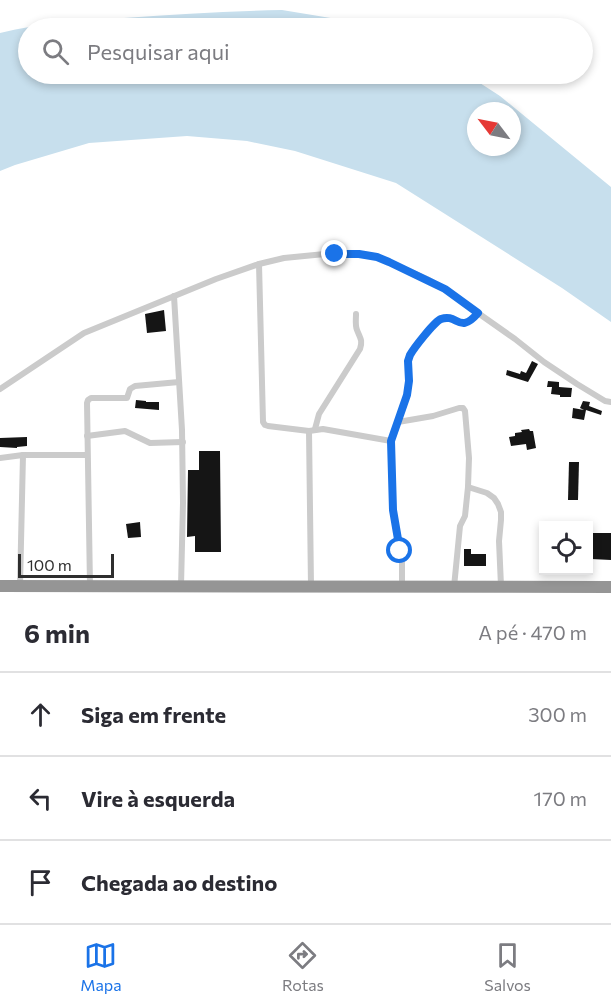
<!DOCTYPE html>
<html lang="pt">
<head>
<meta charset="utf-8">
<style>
  body { margin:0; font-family:Commissioner,sans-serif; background:#f7f7f7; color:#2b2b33 }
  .controls { position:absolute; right:18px; bottom:18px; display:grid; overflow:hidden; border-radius:0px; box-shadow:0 3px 9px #0003 }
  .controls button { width:54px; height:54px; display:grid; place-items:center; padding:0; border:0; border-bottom:2px solid #e1e1e2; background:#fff; color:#2b2b33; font:30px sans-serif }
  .compass { position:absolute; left:467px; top:102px; width:54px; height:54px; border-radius:50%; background:#fff; box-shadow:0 3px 9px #0003; rotate:302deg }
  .scale { position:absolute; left:18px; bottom:15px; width:96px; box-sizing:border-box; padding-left:6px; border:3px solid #2e2e2e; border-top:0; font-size:16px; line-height:21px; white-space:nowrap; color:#2e2e2e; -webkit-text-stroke:4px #fff; paint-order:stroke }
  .stop { position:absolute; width:18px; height:18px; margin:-14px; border:4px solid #1a73e8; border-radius:50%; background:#fff }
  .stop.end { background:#1a73e8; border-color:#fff; box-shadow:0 2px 6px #0008 }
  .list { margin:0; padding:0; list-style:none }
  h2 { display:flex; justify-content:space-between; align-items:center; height:78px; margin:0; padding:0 24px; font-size:26px }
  h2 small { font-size:20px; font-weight:400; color:#7c7c81 }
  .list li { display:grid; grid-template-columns:39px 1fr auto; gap:18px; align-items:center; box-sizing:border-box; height:84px; padding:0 24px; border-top:2px solid #e1e1e2 }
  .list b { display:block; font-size:22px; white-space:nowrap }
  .list em { font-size:20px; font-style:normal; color:#7c7c81 }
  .icon { flex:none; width:33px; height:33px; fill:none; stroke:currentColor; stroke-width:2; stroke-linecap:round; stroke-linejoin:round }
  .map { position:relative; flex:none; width:611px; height:593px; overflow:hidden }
  .search { position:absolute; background:#fff; box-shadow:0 3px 9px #0003; left:18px; right:18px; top:18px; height:66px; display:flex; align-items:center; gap:15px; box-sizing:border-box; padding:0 21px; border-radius:33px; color:#7c7c81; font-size:22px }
  .sheet { height:330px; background:#fff }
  nav { display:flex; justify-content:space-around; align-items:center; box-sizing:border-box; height:84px; border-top:2px solid #e1e1e2; background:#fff; font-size:16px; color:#7c7c81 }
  nav a { display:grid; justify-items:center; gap:3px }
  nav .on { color:#1a73e8 }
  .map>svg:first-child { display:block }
  .water { fill:#c7dfed; fill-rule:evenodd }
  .building { fill:#151515 }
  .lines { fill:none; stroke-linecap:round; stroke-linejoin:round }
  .street { stroke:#cbcbcb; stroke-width:6 }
  .highway { stroke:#959595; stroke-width:12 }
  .route { stroke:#1a73e8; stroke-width:8 }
</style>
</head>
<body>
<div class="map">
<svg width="611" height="593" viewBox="0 0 611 593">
  <rect width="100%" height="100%" fill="#fff"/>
  <path class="water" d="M 282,10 L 355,22 L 369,28 L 28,28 L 28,74 L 466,74 L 500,96 L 611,187 L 611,322 L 562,288 L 396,183 L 295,151 L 247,141 L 187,136 L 89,143 L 15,165 L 0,171 L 0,33 C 41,23 82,21 124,18 C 177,14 229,11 282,10 ZM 476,111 L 512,111 L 512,147 L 476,147 Z"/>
  <g class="building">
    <path d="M 164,310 L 166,331 L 147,333 L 145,314 Z"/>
    <path d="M 532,361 L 538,364 L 528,382 L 506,375 L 507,370 L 520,374 L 521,371 L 526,373 Z"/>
    <path d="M 548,381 L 559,382 L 559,387 L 572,388 L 571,397 L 560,397 L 560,395 L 551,394 L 552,387 L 547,387 Z"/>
    <path d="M 136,400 L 146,401 L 146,402 L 159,402 L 159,410 L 135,408 Z"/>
    <path d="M 583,401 L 590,402 L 589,406 L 602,411 L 601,415 L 586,410 L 584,420 L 572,418 L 573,408 L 584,410 L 580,408 Z"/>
    <path d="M 529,429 L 530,431 L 533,431 L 536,448 L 527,450 L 526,444 L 511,446 L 509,437 L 515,436 L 515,433 L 522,432 L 521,430 Z"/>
    <path d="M 27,437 L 27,446 L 17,447 L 17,448 L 0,447 L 0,438 Z"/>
    <path d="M 199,451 L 220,451 L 221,552 L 195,552 L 195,536 L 187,537 L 188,470 L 199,470 Z"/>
    <path d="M 569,462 L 579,462 L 578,500 L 568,500 Z"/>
    <path d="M 140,522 L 141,537 L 128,538 L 126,524 Z"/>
    <path d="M 592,533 L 611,533 L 611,560 L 591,559 Z"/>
    <path d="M 464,549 L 471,549 L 471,554 L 486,554 L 486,566 L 464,566 Z"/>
  </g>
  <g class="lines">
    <g class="street">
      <path d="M 259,264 L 263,422 L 265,425 L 268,426 L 309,431 L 323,429 L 391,441"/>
      <path d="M 174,296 L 182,430 L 183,503 L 181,586"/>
      <path d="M 0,389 L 84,333 L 216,279 L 259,264 L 284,258 L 335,253 L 359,254 L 377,257 L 429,280 L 445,289 L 478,313 L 515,339 L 544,362 L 577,384 L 605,401 L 611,402"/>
      <path d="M 398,422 L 433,416 L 459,408 L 463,408 L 465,411 L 469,458 L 468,487 L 465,516 L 460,526 L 454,587"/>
      <path d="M 315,429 L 319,414 L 360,349 C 363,340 360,338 357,330 C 355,325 356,319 356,314"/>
      <path d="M 309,431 L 311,586"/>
      <path d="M 87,436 L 125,431 L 150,443 L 183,442"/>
      <path d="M 0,458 L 23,455 L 87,455"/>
      <path d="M 468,487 L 487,493 L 494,498 L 498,504 L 501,512 L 501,520 L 499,541 L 501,586"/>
      <path d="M 20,586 L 23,455"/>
      <path d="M 90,586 L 87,403 L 88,400 L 91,398 L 127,398 L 130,389 L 135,386 L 179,382"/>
      <path d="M 402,586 L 402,559 L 393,510 L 391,441 L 407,395 L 409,381 L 408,361 L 410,355 C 414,348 434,322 441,319 C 458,313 459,335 478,313"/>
    </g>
    <path class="highway" d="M 0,586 L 611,587"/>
  </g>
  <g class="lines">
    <path class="route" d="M 335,254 L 359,254 L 377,257 L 389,262 L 445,289 L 478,313 C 459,335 458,313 441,319 C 434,322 414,348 410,355 L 408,361 L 409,381 L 407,395 L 391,441 L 393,510 L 400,551"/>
  </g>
</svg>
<div class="controls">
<button><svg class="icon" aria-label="locate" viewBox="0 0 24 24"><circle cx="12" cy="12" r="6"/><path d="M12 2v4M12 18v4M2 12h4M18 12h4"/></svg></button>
</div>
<svg class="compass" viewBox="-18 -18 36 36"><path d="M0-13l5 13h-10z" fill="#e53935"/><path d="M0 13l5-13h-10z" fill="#7c7c81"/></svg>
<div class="scale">100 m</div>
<div class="stop" style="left:400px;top:551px"></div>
<div class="stop end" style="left:335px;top:254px"></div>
<div class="search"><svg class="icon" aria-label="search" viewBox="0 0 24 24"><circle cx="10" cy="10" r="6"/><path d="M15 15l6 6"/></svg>Pesquisar aqui</div>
</div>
<section class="sheet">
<h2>6 min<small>A pé · 470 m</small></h2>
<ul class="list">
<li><svg class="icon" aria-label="ahead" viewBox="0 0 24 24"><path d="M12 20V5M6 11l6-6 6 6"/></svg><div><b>Siga em frente</b></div><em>300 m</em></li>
<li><svg class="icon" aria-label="left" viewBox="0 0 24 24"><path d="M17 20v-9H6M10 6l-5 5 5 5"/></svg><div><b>Vire à esquerda</b></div><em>170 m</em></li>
<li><svg class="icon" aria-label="arrive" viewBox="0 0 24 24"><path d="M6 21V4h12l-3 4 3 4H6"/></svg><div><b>Chegada ao destino</b></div></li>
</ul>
</section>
<nav>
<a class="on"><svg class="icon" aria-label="map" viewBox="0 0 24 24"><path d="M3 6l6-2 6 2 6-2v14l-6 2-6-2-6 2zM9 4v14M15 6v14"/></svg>Mapa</a>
<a><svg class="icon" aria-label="directions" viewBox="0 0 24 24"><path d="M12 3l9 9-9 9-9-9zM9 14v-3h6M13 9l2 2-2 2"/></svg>Rotas</a>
<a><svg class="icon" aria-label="saved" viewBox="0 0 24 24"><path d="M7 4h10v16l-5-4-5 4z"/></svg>Salvos</a>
</nav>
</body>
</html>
